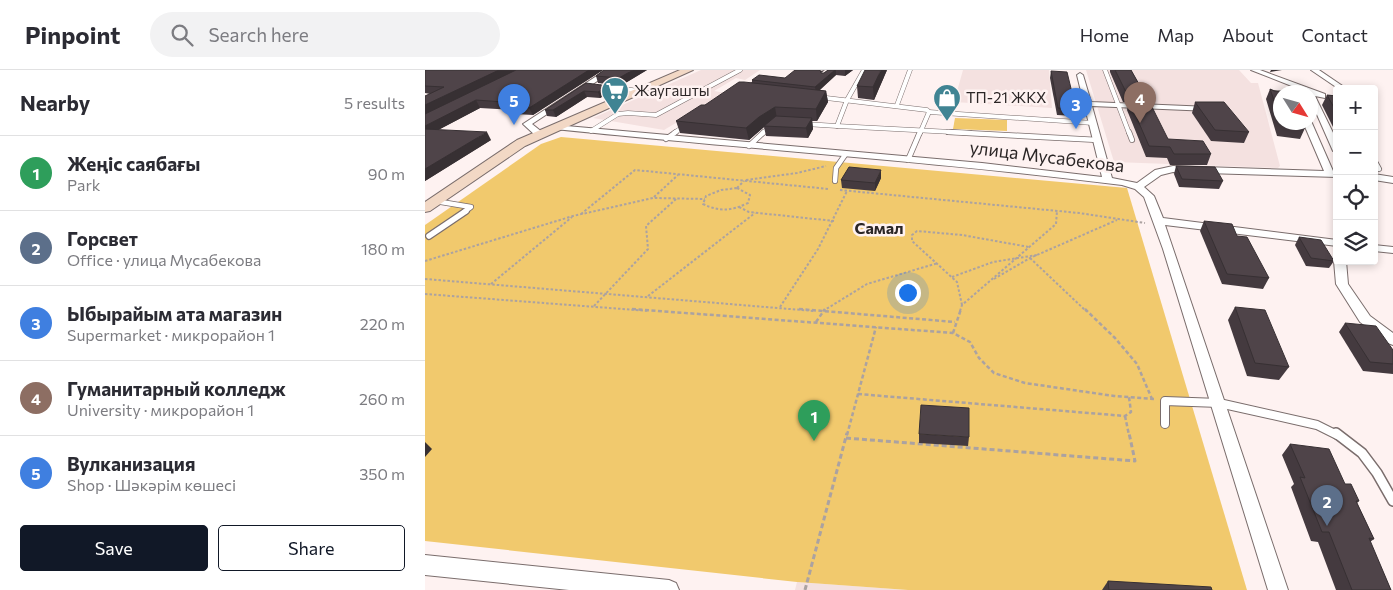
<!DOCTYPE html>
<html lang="en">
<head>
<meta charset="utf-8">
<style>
  body { margin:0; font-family:Commissioner,sans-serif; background:#f2f2f3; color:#2b2b33 }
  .controls { position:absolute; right:15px; top:15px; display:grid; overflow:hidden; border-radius:5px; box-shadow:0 2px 8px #0003 }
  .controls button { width:45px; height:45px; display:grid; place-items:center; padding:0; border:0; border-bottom:1px solid #e1e1e2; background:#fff; color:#2b2b33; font:25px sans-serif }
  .compass { position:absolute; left:848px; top:15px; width:45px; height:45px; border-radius:50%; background:#fff; box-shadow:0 2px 8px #0003; rotate:127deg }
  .you { position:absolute; left:482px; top:222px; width:18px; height:18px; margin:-12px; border:4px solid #fff; border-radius:50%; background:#1a73e8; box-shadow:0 0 0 8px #1a73e833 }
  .badge { display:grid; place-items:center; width:32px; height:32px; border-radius:50%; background:#111827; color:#fff; font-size:16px; font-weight:700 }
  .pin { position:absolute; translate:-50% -41px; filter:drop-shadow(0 1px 2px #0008) }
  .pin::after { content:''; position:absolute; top:26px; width:18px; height:15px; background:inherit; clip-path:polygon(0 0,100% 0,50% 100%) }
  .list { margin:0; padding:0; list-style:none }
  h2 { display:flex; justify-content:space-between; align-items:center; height:65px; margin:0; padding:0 20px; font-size:21px }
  h2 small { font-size:16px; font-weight:400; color:#7c7c81 }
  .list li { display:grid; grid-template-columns:32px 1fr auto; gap:15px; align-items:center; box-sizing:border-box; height:75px; padding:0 20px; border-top:1px solid #e1e1e2 }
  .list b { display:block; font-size:19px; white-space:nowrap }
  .list p { margin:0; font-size:16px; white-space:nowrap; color:#7c7c81 }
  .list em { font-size:16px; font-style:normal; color:#7c7c81 }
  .actions { display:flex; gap:10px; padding:15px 20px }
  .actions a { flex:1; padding:11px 0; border:1px solid #111827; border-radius:5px; text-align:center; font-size:18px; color:#111827 }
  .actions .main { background:#111827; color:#fff }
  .icon { flex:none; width:28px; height:28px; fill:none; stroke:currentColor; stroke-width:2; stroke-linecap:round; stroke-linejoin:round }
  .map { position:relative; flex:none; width:968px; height:520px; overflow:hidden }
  header { display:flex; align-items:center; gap:30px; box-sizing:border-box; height:70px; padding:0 25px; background:#fff; border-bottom:1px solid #e1e1e2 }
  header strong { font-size:24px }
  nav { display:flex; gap:28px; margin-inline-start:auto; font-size:18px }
  .search { width:350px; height:45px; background:#f2f2f3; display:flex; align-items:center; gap:12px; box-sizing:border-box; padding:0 18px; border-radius:28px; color:#7c7c81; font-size:19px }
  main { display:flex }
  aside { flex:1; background:#fff }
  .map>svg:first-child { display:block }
  .built { fill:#f4e1e0 }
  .green { fill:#f1c96d }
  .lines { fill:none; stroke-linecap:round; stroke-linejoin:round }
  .service-far4-casing { stroke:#7a6d6c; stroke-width:5 }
  .service-far3-casing { stroke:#7a6d6c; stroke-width:6 }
  .service-far2-casing { stroke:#7a6d6c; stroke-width:8 }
  .service-far1-casing { stroke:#7a6d6c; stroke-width:10 }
  .service-casing { stroke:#7a6d6c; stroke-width:12 }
  .minor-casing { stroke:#7a6d6c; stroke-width:2 }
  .secondary-casing { stroke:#7a6d6c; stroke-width:2 }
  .path-far2 { stroke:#aba2a1; stroke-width:2; stroke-dasharray:2.5 2; stroke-linecap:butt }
  .path-far1 { stroke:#aba2a1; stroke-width:2.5; stroke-dasharray:4 2.5; stroke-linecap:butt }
  .path { stroke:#aba2a1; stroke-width:3; stroke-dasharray:5 3; stroke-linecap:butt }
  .service-far4 { stroke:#fff; stroke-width:4 }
  .service-far3 { stroke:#fff; stroke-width:4.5 }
  .service-far2 { stroke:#fff; stroke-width:5.5 }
  .service-far1 { stroke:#fff; stroke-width:8 }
  .service { stroke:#fff; stroke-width:9 }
  .minor { fill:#fff; fill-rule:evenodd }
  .secondary { fill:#f2d8c5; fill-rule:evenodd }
  .wall { fill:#443a3f }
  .shaded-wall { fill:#373033 }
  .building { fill:#4f4449; stroke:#373033 }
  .labels { text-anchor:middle; stroke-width:5; stroke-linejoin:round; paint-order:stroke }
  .far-poi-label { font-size:15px; fill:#2b2626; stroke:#fef2f1; text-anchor:start }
  .far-quarter-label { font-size:16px; font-weight:bold; fill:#2b2626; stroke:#fef2f1 }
  .street-label { font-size:18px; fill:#2b2626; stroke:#fef2f1 }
</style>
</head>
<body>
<header>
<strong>Pinpoint</strong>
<div class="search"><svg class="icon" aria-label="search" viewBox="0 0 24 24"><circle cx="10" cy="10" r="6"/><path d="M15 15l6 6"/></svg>Search here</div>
<nav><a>Home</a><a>Map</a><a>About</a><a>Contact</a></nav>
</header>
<main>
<aside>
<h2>Nearby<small>5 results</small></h2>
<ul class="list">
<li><span class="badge" style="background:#2e9e5b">1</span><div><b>Жеңіс саябағы</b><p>Park</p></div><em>90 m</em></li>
<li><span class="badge" style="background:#5c6f8a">2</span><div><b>Горсвет</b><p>Office · улица Мусабекова</p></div><em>180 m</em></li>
<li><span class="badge" style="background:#3f7fe0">3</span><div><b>Ыбырайым ата магазин</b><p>Supermarket · микрорайон 1</p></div><em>220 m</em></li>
<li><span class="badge" style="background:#8d6e63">4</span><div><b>Гуманитарный колледж</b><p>University · микрорайон 1</p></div><em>260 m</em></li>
<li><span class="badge" style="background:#3f7fe0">5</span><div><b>Вулканизация</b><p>Shop · Шәкәрім көшесі</p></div><em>350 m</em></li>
</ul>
<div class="actions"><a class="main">Save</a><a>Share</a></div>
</aside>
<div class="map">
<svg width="968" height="520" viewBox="0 0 968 520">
  <rect width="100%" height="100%" fill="#fef2f1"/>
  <g class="built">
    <path d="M 276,0 L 335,0 L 320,10 L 311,8 L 289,21 L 301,23 L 239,60 L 168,48 Z"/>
    <path d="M 538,0 L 624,0 L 627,38 L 529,32 Z"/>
    <path d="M 661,0 L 814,0 L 826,13 L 833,13 L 855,96 L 853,98 L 689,92 Z"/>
    <path d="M 372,512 L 483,520 L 370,520 Z"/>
  </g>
  <g class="green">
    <path d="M 530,48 L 582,50 L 582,61 L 528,59 Z"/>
    <path d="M 136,67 L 702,118 L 822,520 L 483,520 L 372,512 L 0,471 L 0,155 L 116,74 Z"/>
  </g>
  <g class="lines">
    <defs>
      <g id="service-far4">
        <path d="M 680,0 L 704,63"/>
        <path d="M 177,16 L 214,21"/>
        <path d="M 393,27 L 502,40 L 504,42 L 495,63"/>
        <path d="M 472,35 L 485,0"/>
        <path d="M 504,42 L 668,53"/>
        <path d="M 380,54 L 412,56 L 422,30 L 439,0"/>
        <path d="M 412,56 L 546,63"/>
        <path d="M 166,61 L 193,44 L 203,43 L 231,45 L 315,0"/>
        <path d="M 249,63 L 261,55"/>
        <path d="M 338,63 L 347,55"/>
      </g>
      <g id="service-far3">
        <path d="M 523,62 L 673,70"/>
        <path d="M 704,62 L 707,70"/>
        <path d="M 241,69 L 251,62"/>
        <path d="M 324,76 L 339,62"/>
        <path d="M 483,90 L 495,62"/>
        <path d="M 949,90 L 954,99"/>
        <path d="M 410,111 L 411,98 L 420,85"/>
        <path d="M 10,131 L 46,137 L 39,142"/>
      </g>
      <path id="service-far2" d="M 4,166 L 41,141"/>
      <path id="service-far1" d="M 740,354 L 740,331 L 794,333 L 892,355 L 912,365"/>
      <path id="service" d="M 911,363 L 937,383 L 952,403 L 968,431"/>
      <g id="minor">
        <path d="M 181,0 L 189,0 L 107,54 L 117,62 L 117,66 L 111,66 L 98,54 Z"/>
        <path d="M 826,0 L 835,0 L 900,24 L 900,28 L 890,26 L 912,71 L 912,84 L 908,81 L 886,31 L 887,24 Z"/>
        <path d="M 886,0 L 894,0 L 922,19 L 914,19 Z"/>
        <path d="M 655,3 L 658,5 L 666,32 L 785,37 L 789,39 L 785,41 L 667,36 L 687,108 L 712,113 L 730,100 L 748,96 L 899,101 L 878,52 L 886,51 L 908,101 L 912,101 L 912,107 L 748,102 L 736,105 L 719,117 L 729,126 L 738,148 L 912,170 L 912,176 L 740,155 L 863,520 L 843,520 L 738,179 L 719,127 L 710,119 L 697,115 C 508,91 319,79 130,59 L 126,57 L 130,55 L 557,93 L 677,107 L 652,5 Z"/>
        <path d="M 949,104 L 968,107 L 968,113 L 949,110 Z"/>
        <path d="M 949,175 L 968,177 L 968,183 L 949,181 Z"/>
        <path d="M 911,188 L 912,191 L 921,191 L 923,214 L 945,246 L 968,263 L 968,275 L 963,273 L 935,252 L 911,214 L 909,191 Z"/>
        <path d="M 0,485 L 244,510 L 251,513 L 254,520 L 144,520 L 0,505 Z"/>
      </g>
      <path id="secondary" d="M 255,0 L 268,0 L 100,76 L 5,141 L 0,142 L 0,132 L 92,70 Z"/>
    </defs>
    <use href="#service-far4" class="service-far4-casing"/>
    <use href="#service-far3" class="service-far3-casing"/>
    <use href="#service-far2" class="service-far2-casing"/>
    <use href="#service-far1" class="service-far1-casing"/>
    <use href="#service" class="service-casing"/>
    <use href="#minor" class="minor-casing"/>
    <use href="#secondary" class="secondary-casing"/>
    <g class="path-far2">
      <path d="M 321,110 L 372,103 L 401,96"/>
      <path d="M 312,118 L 325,125 L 323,133 C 306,141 295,142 278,134 L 281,126 L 296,120 Z"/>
      <path d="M 312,118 L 319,111"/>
      <path d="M 415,120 L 654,143 L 720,153"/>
      <path d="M 229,127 L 253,105"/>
      <path d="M 314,137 L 324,142 L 409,151"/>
      <path d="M 156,144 L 210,100 L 404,119"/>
      <path d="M 605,188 L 661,241"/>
      <path d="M 0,191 L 148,146 L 228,128 L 280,129"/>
      <path d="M 527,207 L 568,192 L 612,185"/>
      <path d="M 0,209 L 389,241"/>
      <path d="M 569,209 L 605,188 L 692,150"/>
      <path d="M 66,214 L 147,147"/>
      <path d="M 0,224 L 224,241"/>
      <path d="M 223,226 L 330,143"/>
      <path d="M 537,235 L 532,212 L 487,171 L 487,165 L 492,161 L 537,165 L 604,177"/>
      <path d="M 169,236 L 223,179 L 221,156 L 251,129"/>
      <path d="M 355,237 L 393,179 L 422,121"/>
      <path d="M 398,241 L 442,214 L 513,193"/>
      <path d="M 535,241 L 537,235 L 631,154 L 632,141"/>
    </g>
    <g class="path-far1">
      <path d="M 207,239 L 528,263 L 545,272 L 554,288 L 569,303 L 600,313 L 689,326 L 729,329"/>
      <path d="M 374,239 L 530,252"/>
      <path d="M 660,239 L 690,268 L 712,294 L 727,329"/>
      <path d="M 391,252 L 400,239"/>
      <path d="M 528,263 L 536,239"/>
      <path d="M 433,324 L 700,346 L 706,342 L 704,327"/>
      <path d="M 700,346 L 704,365"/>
      <path d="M 422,365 L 451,257"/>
    </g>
    <g class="path">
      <path d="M 421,368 L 710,391 L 704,363"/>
      <path d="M 380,520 L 422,363"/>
    </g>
    <use href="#service-far4" class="service-far4"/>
    <use href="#service-far3" class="service-far3"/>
    <use href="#service-far2" class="service-far2"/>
    <use href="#service-far1" class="service-far1"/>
    <use href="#service" class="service"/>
    <use href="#minor" class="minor"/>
    <use href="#secondary" class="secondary"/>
  </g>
  <g class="wall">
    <path d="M 0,0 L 178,0 L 108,45 L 90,44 L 88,40 L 55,38 L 13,60 L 66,70 L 0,111 L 0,26 L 5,24 L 0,23 Z"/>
    <path d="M 222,0 L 197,15 L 173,13 L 171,6 Z"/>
    <path d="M 400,0 L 396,3 L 399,3 L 403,0 L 428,0 L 420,6 L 411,5 L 395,20 L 401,21 L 403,32 L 392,51 L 387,51 L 388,59 L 383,68 L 341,66 L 339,57 L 324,70 L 255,63 L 251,51 L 280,35 L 327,12 L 327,10 L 360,8 Z"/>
    <path d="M 462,0 L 449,30 L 433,28 L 432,16 Z"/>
    <path d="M 685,0 L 706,0 L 719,23 L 717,31 L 743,69 L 786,84 L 782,95 L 745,95 L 742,88 L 721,87 L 702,40 L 704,32 L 698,32 L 685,2 Z"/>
    <path d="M 626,1 L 651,39 L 650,46 L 632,45 L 625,8 Z"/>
    <path d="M 161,13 L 186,22 L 175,28 L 162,27 L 131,47 L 122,46 L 120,40 Z"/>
    <path d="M 845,19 L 856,22 L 856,52 L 878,52 L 880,58 L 875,69 L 852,66 L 841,29 Z"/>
    <path d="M 902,25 L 912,26 L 912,60 L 909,59 L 897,35 Z"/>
    <path d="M 770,32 L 824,62 L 819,73 L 786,71 L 767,43 Z"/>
    <path d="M 751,96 L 798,111 L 794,119 L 754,117 L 749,104 Z"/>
    <path d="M 456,108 L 450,121 L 417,118 L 416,110 Z"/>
    <path d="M 779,151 L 812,166 L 844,208 L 838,219 L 797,214 L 775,161 Z"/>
    <path d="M 874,167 L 909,191 L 904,198 L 881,196 L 870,175 Z"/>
    <path d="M 810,237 L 864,297 L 854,310 L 822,306 L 803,250 Z"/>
    <path d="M 920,253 L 968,280 L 968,304 L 938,301 L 914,262 Z"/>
    <path d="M 494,364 L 544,367 L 543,376 L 494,373 Z"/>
    <path d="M 865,374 L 920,414 L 934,431 L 932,433 L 949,469 L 945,472 L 966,520 L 911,520 L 893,472 L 886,471 L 866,417 L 869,414 L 857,385 Z"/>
    <path d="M 683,511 L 787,520 L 677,520 Z"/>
  </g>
  <g class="shaded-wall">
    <path d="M 74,0 L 92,0 L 0,45 L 0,35 Z"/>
    <path d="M 164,0 L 178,0 L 108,45 L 104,38 Z"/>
    <path d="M 208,0 L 222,0 L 197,15 L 194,8 Z"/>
    <path d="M 410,0 L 411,0 L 411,5 L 391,23 L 390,17 Z"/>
    <path d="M 420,0 L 428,0 L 420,6 Z"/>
    <path d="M 456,0 L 462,0 L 449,30 L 448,17 Z"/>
    <path d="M 846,0 L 857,0 L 845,2 Z"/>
    <path d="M 184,16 L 186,22 L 175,28 L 173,22 Z"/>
    <path d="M 159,21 L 162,27 L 131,47 L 128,40 Z"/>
    <path d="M 401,21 L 403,32 L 392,51 L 391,39 Z"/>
    <path d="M 51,30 L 55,38 L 0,67 L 0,56 Z"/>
    <path d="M 350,37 L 352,49 L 339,56 L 339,57 L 324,70 L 321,58 L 334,47 Z"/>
    <path d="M 387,48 L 388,59 L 383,68 L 381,58 Z"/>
    <path d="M 62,62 L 66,70 L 0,111 L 0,99 Z"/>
    <path d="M 456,100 L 456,108 L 450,121 L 450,113 Z"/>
    <path d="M 0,372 L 7,379 L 0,387 Z"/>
  </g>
  <g class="building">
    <path d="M 0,0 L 74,0 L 0,35 L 0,26 L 19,17 L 0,16 Z"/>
    <path d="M 91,0 L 164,0 L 104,38 L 87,37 L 93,33 L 51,30 L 0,56 L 0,44 Z"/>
    <path d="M 179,0 L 208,0 L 194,8 L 171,6 Z"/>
    <path d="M 370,0 L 395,0 L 396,3 L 399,3 L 403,0 L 410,0 L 390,17 L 327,10 L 334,5 L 360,8 Z"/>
    <path d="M 440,0 L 456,0 L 448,17 L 432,16 Z"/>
    <path d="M 690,0 L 706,0 L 719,23 L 701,22 Z"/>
    <path d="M 626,1 L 642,2 L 651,39 L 633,38 Z"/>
    <path d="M 314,12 L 319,12 L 401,21 L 391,39 L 350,37 L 334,47 L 321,58 L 251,51 L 276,35 L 280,35 Z"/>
    <path d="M 161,13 L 184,16 L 173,22 L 159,21 L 128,40 L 120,40 Z"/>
    <path d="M 845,19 L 849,21 L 865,21 L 865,22 L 856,22 L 856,50 Z"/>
    <path d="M 902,25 L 912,26 L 912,43 Z"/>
    <path d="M 704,30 L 724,31 L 743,69 L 778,71 L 786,84 L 749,84 L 745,77 L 724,76 Z"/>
    <path d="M 770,32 L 799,32 L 824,62 L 790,60 Z"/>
    <path d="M 351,46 L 387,48 L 381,58 L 339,56 Z"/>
    <path d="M 856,52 L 878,52 L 880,58 L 857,55 Z"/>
    <path d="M 0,59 L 62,62 L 0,99 Z"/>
    <path d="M 751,96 L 790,97 L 798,111 L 757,109 Z"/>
    <path d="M 424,97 L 456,100 L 450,113 L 416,110 Z"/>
    <path d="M 779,151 L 807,154 L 812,166 L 822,167 L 844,208 L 802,204 Z"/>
    <path d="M 874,167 L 896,170 L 909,191 L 886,188 Z"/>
    <path d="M 810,237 L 840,240 L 864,297 L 830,293 Z"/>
    <path d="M 920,253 L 951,256 L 968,280 L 968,294 L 945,292 Z"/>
    <path d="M 496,335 L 544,338 L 544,367 L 494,364 Z"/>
    <path d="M 865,374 L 904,379 L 920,414 L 926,414 L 934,431 L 931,431 L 949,469 L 944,468 L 966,520 L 927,520 L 904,462 L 897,462 L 875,407 L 880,408 Z"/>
    <path d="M 683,511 L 786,517 L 787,520 L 684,520 Z"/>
  </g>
  <defs>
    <symbol id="supermarket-pin" viewBox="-11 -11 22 30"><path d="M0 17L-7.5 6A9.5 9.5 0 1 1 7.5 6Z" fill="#408493" stroke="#fef2f1"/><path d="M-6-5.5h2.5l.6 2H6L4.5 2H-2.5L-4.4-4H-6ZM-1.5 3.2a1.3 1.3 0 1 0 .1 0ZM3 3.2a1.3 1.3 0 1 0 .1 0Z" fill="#fff"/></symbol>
    <symbol id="shop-pin" viewBox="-11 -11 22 30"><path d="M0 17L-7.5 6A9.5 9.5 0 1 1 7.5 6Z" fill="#408493" stroke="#fef2f1"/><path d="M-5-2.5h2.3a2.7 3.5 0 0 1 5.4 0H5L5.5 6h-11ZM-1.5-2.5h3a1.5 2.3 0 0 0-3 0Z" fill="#fff"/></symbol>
  </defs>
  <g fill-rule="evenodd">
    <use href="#supermarket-pin" x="174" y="5" width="32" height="43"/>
    <use href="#shop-pin" x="506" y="12" width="32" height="43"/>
  </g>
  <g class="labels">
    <g class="far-poi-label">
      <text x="209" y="26">Жаугашты</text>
      <text x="541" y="33">ТП-21 ЖКХ</text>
    </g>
    <g class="far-quarter-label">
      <text x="454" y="164">Самал</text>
    </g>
    <g class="street-label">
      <text transform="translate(622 87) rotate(7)" y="6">улица Мусабекова</text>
    </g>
  </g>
</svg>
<div class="controls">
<button>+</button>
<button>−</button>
<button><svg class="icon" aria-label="locate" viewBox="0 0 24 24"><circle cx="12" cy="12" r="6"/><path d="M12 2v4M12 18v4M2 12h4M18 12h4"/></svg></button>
<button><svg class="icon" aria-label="layers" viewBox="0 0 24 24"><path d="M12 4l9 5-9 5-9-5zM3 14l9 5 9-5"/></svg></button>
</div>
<svg class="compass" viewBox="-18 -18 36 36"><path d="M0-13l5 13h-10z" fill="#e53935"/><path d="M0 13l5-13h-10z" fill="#7c7c81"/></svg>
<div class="you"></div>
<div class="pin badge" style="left:389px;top:371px;background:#2e9e5b">1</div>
<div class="pin badge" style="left:902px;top:456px;background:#5c6f8a">2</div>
<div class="pin badge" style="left:651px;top:59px;background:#3f7fe0">3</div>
<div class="pin badge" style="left:715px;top:53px;background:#8d6e63">4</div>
<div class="pin badge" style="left:89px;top:55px;background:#3f7fe0">5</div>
</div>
</main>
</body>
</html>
